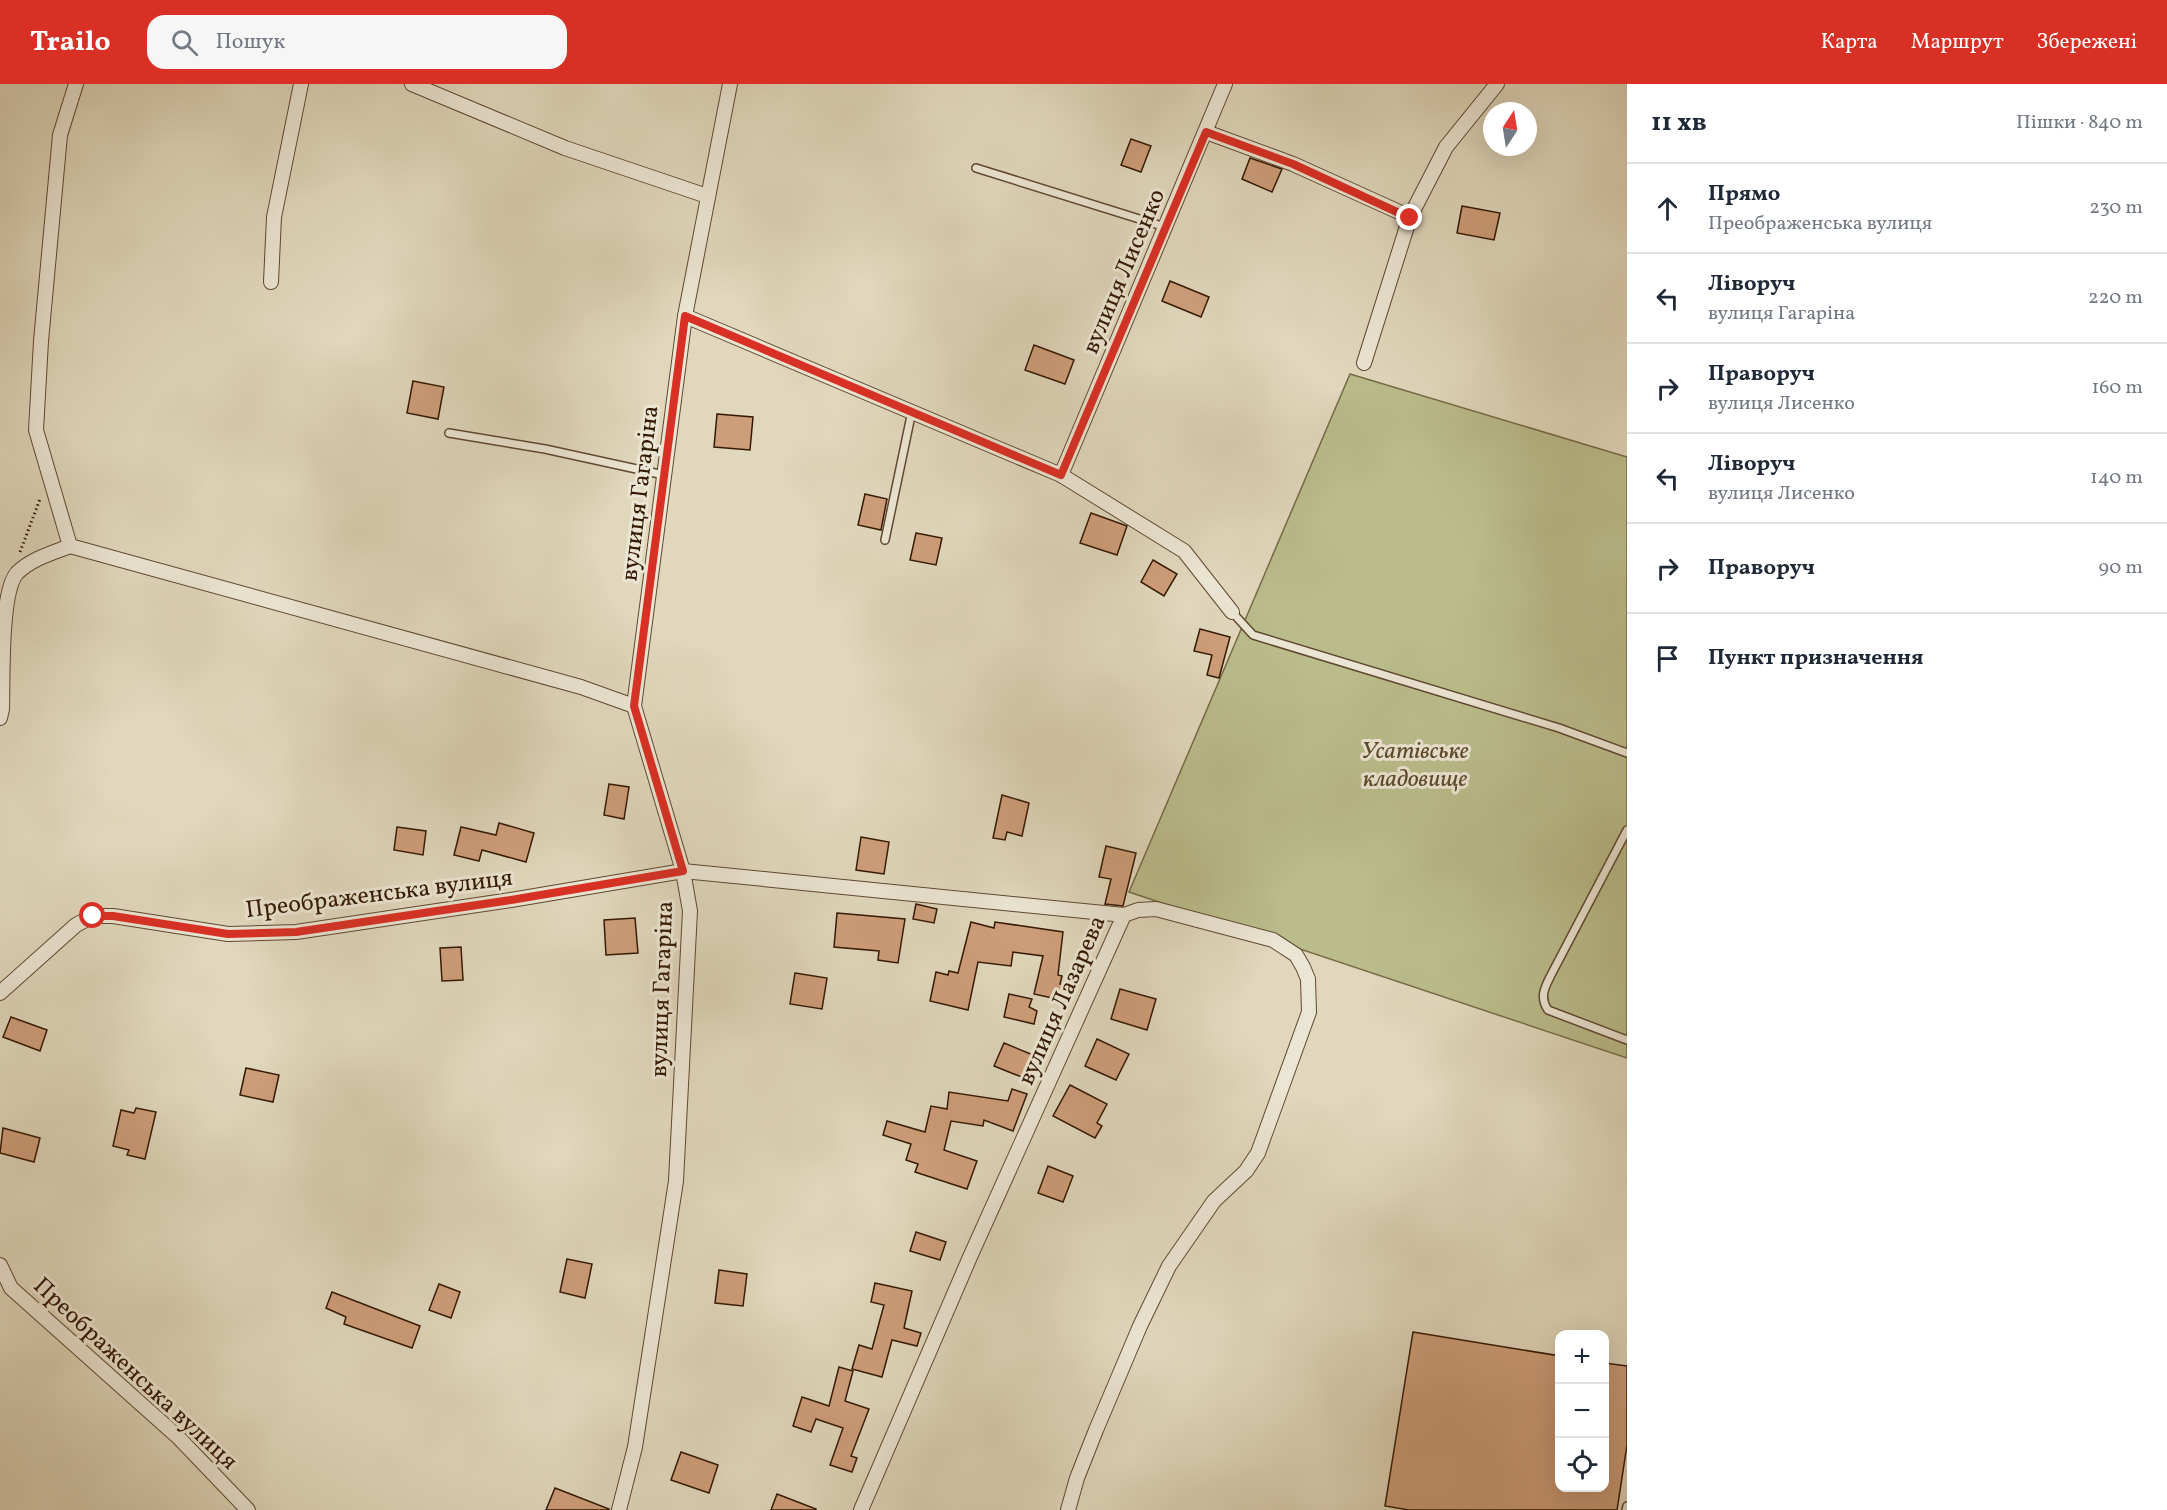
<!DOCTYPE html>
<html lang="uk">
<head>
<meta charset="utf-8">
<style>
  body { margin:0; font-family:Vollkorn,serif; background:#f6f6f7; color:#1f2937 }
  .controls { position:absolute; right:18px; bottom:18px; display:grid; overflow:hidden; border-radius:12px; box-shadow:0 6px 24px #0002 }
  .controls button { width:54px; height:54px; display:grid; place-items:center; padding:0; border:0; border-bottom:2px solid #e0e1e3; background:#fff; color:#1f2937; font:30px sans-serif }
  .compass { position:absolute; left:1483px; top:18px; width:54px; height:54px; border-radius:50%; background:#fff; box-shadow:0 6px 24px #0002; rotate:12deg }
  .stop { position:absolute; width:18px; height:18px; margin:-14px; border:4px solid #d93025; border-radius:50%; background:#fff }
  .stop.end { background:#d93025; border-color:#fff; box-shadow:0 2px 6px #0008 }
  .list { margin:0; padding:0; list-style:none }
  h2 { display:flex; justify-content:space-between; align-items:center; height:78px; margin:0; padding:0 24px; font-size:26px }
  h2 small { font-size:20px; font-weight:400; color:#747a83 }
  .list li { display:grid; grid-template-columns:39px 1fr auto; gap:18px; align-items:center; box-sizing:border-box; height:90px; padding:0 24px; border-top:2px solid #e0e1e3 }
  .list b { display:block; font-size:22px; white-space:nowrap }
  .list p { margin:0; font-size:20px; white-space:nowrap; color:#747a83 }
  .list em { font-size:20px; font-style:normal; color:#747a83 }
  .icon { flex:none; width:33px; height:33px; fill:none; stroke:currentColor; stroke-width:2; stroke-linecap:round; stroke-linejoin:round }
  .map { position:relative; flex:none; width:1627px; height:1426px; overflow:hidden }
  header { display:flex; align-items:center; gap:36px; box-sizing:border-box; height:84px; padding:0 30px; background:#d93025; color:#fff }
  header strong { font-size:28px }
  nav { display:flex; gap:33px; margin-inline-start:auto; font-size:21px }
  .search { width:420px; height:54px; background:#f6f6f7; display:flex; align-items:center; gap:15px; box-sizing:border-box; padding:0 21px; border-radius:18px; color:#747a83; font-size:22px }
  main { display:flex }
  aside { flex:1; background:#fff }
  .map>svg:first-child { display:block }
  .green { fill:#babc8b; stroke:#776a46; stroke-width:1.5 }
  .building { fill:#ce9e7a; stroke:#341902; stroke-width:1.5 }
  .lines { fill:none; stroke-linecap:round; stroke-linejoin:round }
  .lane-casing { stroke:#5f4830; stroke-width:10 }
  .street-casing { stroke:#5f4830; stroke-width:16 }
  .path { stroke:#341902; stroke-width:3; stroke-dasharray:1.5 3; stroke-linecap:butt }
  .lane { stroke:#ebe5d3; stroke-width:7 }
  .street { stroke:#ebe5d3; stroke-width:14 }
  .route { stroke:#d93025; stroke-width:8 }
  .labels { text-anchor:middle; stroke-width:6; stroke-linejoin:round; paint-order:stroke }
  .street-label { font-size:24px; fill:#341902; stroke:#ebe5d3 }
  .park-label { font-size:24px; font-style:italic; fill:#5c4a2b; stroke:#ebe5d3 }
</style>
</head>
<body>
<header>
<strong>Trailo</strong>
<div class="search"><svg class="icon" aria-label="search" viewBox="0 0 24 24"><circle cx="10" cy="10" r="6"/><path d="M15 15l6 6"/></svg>Пошук</div>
<nav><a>Карта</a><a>Маршрут</a><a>Збережені</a></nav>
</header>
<main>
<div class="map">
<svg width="1627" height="1426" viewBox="0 0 1627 1426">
  <rect width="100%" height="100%" fill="#e0d7bc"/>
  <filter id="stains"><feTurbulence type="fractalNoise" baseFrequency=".00333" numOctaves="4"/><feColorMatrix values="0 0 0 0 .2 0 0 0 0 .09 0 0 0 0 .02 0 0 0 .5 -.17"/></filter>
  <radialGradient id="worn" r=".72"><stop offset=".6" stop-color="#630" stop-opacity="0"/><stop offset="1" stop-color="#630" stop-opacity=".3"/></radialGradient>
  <path class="green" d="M 1350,290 L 1627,373 L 1627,974 L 1129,808 Z"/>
  <g class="building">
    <path d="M 1131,55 L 1151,62 L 1141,88 L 1121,81 Z"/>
    <path d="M 1250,74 L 1282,85 L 1272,108 L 1242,95 Z"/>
    <path d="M 1462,122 L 1500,129 L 1494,156 L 1457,149 Z"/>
    <path d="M 1170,197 L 1209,213 L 1201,233 L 1162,217 Z"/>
    <path d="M 1034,261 L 1074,276 L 1065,300 L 1025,286 Z"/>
    <path d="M 413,297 L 444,303 L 438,335 L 407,329 Z"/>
    <path d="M 717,330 L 753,333 L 750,366 L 714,363 Z"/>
    <path d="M 865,410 L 887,415 L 881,446 L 858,441 Z"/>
    <path d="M 1091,429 L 1127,442 L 1117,471 L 1080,459 Z"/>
    <path d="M 916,449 L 942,454 L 936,481 L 910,476 Z"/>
    <path d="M 1153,476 L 1177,490 L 1164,512 L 1141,498 Z"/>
    <path d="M 1200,545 L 1230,553 L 1219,594 L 1207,591 L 1212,571 L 1194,567 Z"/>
    <path d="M 609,700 L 629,703 L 624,735 L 604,731 Z"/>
    <path d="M 1002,711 L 1029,719 L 1022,752 L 1007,748 L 1005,756 L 993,754 Z"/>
    <path d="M 499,739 L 534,749 L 526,778 L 482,766 L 479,777 L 454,771 L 461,743 L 496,751 Z"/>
    <path d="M 397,743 L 426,747 L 423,771 L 394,766 Z"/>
    <path d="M 861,753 L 889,758 L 884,790 L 856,786 Z"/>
    <path d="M 1106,762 L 1136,769 L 1123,822 L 1105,820 L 1111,795 L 1099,793 Z"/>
    <path d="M 916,820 L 937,825 L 934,839 L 913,835 Z"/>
    <path d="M 837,829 L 905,835 L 898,879 L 878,876 L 879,867 L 834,863 Z"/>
    <path d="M 635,834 L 638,869 L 606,871 L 604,836 Z"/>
    <path d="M 971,838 L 994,844 L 995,838 L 1063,848 L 1058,891 L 1062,892 L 1060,900 L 1070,902 L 1066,917 L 1034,910 L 1043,872 L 1013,868 L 1011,882 L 978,878 L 968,926 L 930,917 L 936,888 L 948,891 L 949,887 L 958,889 Z"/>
    <path d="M 461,863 L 463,896 L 442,897 L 440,864 Z"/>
    <path d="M 795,889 L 827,894 L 822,925 L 790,920 Z"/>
    <path d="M 1120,905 L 1156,915 L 1147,946 L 1111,935 Z"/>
    <path d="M 1009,910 L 1032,915 L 1029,923 L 1037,927 L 1034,940 L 1004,933 Z"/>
    <path d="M 11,933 L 47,946 L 40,967 L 3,953 Z"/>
    <path d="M 1097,955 L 1129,970 L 1116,996 L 1085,982 Z"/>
    <path d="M 1004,959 L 1033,971 L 1024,994 L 994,982 Z"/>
    <path d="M 246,984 L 279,991 L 273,1018 L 240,1011 Z"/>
    <path d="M 1070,1001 L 1107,1020 L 1097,1039 L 1102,1042 L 1095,1054 L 1053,1032 Z"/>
    <path d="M 1012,1005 L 1027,1010 L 1013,1047 L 984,1036 L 983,1042 L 951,1037 L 944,1066 L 977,1077 L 967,1105 L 915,1088 L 918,1080 L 906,1076 L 911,1060 L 883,1051 L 887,1037 L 925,1048 L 931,1022 L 947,1025 L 949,1008 L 1008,1017 Z"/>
    <path d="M 136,1024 L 156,1028 L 145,1075 L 127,1071 L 129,1066 L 113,1062 L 121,1026 L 134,1029 Z"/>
    <path d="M 3,1044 L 40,1054 L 34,1078 L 0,1069 Z"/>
    <path d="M 1048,1082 L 1073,1092 L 1063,1118 L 1038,1109 Z"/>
    <path d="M 916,1148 L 946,1158 L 940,1176 L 910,1167 Z"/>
    <path d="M 567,1175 L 592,1180 L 585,1214 L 560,1208 Z"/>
    <path d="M 719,1186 L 747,1190 L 743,1222 L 715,1219 Z"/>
    <path d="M 875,1199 L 912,1207 L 904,1244 L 921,1249 L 917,1262 L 892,1256 L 882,1293 L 852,1285 L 859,1261 L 872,1265 L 884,1221 L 871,1218 Z"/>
    <path d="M 439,1200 L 460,1208 L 451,1234 L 429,1226 Z"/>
    <path d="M 332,1208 L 420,1242 L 412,1264 L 344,1240 L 346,1233 L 326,1224 Z"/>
    <path d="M 1413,1248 L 1560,1272 L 1560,1404 L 1605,1404 L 1605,1279 L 1627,1282 L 1627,1361 L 1617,1426 L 1409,1426 L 1385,1422 Z"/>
    <path d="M 839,1283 L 853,1287 L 845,1317 L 869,1325 L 851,1372 L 857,1374 L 852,1388 L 830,1381 L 843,1344 L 816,1335 L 811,1348 L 793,1342 L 802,1313 L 829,1322 Z"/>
    <path d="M 681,1368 L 718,1381 L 709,1409 L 671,1396 Z"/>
    <path d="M 555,1404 L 609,1425 L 608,1426 L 546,1426 Z"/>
    <path d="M 777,1410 L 816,1425 L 816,1426 L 771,1426 Z"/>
  </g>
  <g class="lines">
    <defs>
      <g id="lane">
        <path d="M 976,84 L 1165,143"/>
        <path d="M 449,349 L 545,365 L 664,391"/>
        <path d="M 885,456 L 912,327"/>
        <path d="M 1232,528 L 1253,551 L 1559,644 L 1627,669"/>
        <path d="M 1627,746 L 1551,891 C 1545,903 1539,913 1548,926 L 1627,956"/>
        <path d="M 1626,1426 L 1627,1422"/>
      </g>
      <g id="street">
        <path d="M 412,0 L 565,64 L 707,112"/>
        <path d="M 1206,48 L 1293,80 L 1410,133"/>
        <path d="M 271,198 L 274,133 L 301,0"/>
        <path d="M 685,232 L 1061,391 L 1184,467 L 1232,528"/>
        <path d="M 1364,279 L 1410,133 L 1446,63 L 1497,0"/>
        <path d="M 1061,391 L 1225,0"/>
        <path d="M 70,462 L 581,603 L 634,622"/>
        <path d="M 0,634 L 2,625 C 3,598 0,508 17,489 C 31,475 52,469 70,462 L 36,346 L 41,257 L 60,51 L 76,0"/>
        <path d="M 0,909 L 76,841 L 93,832 L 113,832 L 228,850 L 296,848 L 511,816 L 683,787 L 1124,831 L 970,1173 L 861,1426"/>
        <path d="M 0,1181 L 11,1204 L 178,1353 L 248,1426"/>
        <path d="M 619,1426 L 635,1363 L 676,1097 L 690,827 L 683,787 L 634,622 L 685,232 L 730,0"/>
        <path d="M 1068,1426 L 1077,1394 L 1096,1346 L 1140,1242 L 1169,1182 L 1214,1117 L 1246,1087 L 1258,1069 L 1309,928 L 1308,895 L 1303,883 L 1296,871 L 1273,856 L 1156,825 L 1138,826 L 1124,831"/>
      </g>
    </defs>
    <use href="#lane" class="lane-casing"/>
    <use href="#street" class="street-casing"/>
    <path class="path" d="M 20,468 L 40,415"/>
    <use href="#lane" class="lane"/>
    <use href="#street" class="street"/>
  </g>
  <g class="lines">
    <path class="route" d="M 93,832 L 113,832 L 228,850 L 296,848 L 511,816 L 683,787 L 634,622 L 685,232 L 1061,391 L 1206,48 L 1293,80 L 1410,134"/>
  </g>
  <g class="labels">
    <g class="street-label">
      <text transform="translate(1123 187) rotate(-67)" y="8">вулиця Лисенко</text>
      <text transform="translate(639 409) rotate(-83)" y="8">вулиця Гагаріна</text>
      <text transform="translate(379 809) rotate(-7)" y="8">Преображенська вулиця</text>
      <text transform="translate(661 905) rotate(-88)" y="8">вулиця Гагаріна</text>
      <text transform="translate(1061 916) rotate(-66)" y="8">вулиця Лазарева</text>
      <text transform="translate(136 1289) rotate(43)" y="8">Преображенська вулиця</text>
    </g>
    <g class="park-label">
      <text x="1415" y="674">Усатівське<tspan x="1415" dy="28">кладовище</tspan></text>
    </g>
  </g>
  <rect width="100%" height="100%" filter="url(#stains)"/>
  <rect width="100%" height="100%" fill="url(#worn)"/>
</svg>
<div class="controls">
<button>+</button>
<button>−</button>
<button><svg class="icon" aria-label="locate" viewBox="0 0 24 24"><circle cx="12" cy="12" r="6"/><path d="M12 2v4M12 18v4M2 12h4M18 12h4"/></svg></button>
</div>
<svg class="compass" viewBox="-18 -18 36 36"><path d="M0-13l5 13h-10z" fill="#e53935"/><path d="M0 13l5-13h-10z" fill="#747a83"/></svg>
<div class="stop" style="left:93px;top:832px"></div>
<div class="stop end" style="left:1410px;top:134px"></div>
</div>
<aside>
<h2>11 хв<small>Пішки · 840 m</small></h2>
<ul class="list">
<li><svg class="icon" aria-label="ahead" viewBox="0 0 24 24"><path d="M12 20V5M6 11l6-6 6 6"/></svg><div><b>Прямо</b><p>Преображенська вулиця</p></div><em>230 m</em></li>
<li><svg class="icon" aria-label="left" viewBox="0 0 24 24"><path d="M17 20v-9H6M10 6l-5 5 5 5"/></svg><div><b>Ліворуч</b><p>вулиця Гагаріна</p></div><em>220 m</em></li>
<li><svg class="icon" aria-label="right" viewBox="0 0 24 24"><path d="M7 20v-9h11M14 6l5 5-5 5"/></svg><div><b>Праворуч</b><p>вулиця Лисенко</p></div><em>160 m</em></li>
<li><svg class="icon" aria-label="left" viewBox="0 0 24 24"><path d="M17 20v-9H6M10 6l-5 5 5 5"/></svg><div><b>Ліворуч</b><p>вулиця Лисенко</p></div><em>140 m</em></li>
<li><svg class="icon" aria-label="right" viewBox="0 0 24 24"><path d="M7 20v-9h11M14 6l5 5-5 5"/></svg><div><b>Праворуч</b></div><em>90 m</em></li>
<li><svg class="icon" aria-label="arrive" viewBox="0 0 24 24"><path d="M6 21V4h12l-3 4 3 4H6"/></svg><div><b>Пункт призначення</b></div></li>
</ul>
</aside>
</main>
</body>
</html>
